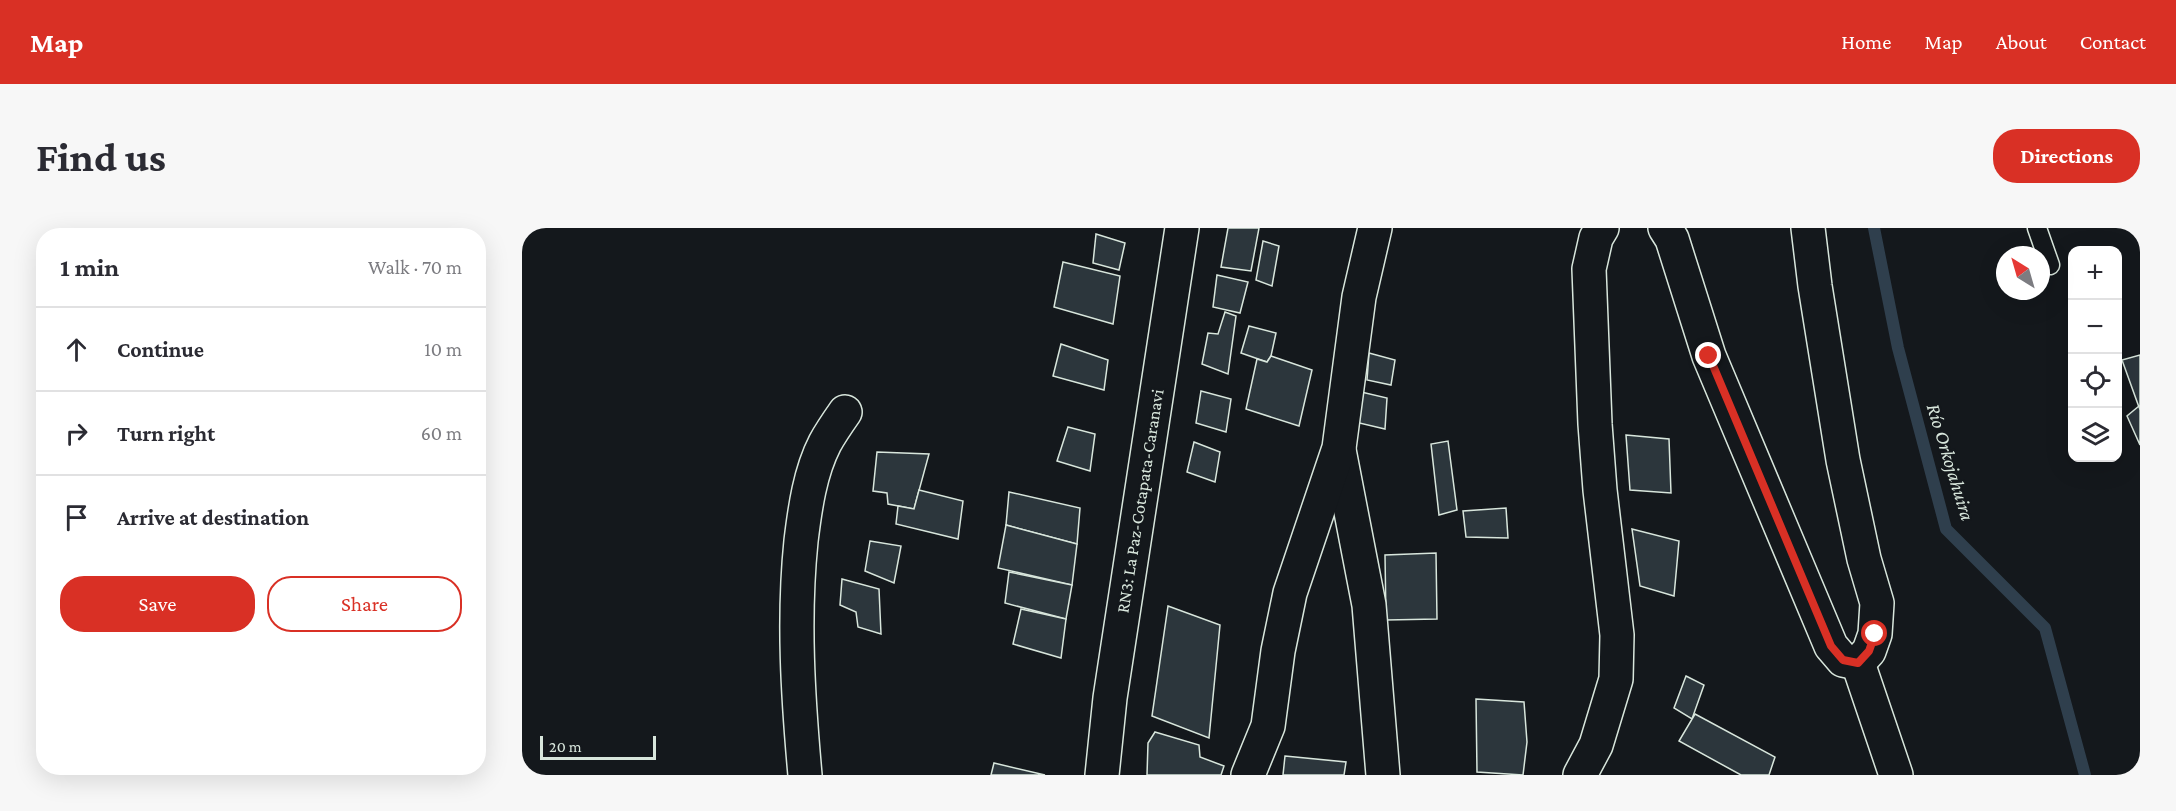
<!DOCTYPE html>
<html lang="en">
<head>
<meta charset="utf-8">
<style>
  body { margin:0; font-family:"Crimson Pro",serif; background:#f7f7f7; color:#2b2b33 }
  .controls { position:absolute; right:18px; top:18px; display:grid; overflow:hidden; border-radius:12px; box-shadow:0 6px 24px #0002 }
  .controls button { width:54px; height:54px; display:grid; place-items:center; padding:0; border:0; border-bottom:2px solid #e1e1e2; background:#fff; color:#2b2b33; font:30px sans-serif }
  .compass { position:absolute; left:1474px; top:18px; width:54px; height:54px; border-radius:50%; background:#fff; box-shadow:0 6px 24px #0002; rotate:323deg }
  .scale { position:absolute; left:18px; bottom:15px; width:116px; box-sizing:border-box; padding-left:6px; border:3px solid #d8e6dc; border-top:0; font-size:16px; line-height:21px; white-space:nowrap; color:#d8e6dc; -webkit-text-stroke:4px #14181c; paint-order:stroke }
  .stop { position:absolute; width:18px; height:18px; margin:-14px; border:4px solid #d93025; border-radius:50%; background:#fff }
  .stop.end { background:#d93025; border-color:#fff; box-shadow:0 2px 6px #0008 }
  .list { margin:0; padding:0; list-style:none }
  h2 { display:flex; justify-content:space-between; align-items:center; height:78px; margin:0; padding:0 24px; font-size:26px }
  h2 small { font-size:20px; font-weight:400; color:#7c7c81 }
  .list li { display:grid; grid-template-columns:39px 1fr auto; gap:18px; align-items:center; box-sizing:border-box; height:84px; padding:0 24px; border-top:2px solid #e1e1e2 }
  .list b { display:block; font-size:22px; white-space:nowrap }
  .list em { font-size:20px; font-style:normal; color:#7c7c81 }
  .actions { display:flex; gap:12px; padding:18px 24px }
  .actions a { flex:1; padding:14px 0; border:2px solid #d93025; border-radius:24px; text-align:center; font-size:21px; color:#d93025 }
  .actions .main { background:#d93025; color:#fff }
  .icon { flex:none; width:33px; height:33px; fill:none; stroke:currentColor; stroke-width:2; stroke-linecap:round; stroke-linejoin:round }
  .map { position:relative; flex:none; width:1618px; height:547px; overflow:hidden; border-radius:24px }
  header { display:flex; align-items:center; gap:36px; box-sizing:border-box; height:84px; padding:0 30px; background:#d93025; color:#fff }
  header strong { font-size:28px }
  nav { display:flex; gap:33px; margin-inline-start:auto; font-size:21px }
  .intro { display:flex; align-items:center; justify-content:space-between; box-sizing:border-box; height:144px; padding:0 36px }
  h1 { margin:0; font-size:42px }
  .button { padding:15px 27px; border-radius:24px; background:#d93025; color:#fff; font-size:21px; font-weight:700 }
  main { display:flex; gap:36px; padding:0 36px }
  aside { flex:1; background:#fff; border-radius:24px; box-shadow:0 6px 24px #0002 }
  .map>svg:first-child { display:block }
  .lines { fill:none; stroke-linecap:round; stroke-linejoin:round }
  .stream { stroke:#2f3f4d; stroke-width:12 }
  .building { fill:#2c363c; stroke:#d8e6dc; stroke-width:1.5 }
  .service-casing { stroke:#d8e6dc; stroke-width:21 }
  .minor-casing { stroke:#d8e6dc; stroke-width:36 }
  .trunk-casing { stroke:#d8e6dc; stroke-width:36 }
  .service { stroke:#14181c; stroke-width:18 }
  .minor { stroke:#14181c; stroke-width:33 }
  .trunk { stroke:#14181c; stroke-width:33 }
  .route { stroke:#d93025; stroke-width:8 }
  .labels { text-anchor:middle; stroke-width:4.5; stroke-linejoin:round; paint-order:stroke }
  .street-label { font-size:18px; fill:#d8e6dc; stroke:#14181c }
  .water-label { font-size:20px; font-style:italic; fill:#d8e6dc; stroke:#14181c }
</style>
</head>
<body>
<header>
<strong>Map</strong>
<nav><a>Home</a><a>Map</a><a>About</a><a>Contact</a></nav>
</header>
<div class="intro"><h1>Find us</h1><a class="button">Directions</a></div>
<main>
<aside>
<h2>1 min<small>Walk · 70 m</small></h2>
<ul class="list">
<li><svg class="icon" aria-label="ahead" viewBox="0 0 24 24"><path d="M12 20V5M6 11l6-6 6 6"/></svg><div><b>Continue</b></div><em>10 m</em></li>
<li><svg class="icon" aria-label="right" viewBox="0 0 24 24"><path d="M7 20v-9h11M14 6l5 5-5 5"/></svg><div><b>Turn right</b></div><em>60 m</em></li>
<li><svg class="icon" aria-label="arrive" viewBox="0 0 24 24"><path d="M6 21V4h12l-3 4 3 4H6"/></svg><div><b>Arrive at destination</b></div></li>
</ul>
<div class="actions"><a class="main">Save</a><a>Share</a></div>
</aside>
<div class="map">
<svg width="1618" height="547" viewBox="0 0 1618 547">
  <rect width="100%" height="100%" fill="#14181c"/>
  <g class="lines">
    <path class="stream" d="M 1352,0 L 1376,120 L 1424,301 L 1523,400 L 1563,547"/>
  </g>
  <g class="building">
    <path d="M 706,0 L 737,0 L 729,43 L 699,39 Z"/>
    <path d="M 574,6 L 603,15 L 597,42 L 571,35 Z"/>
    <path d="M 741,13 L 757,18 L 750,58 L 734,52 Z"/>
    <path d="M 541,34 L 598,48 L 591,96 L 532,79 Z"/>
    <path d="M 695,47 L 726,54 L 718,85 L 691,79 Z"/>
    <path d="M 703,84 L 714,88 L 706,146 L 680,136 L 686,105 L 696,106 Z"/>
    <path d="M 727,98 L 754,105 L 749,128 L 745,134 L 719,125 Z"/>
    <path d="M 539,116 L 586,132 L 582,162 L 531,148 Z"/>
    <path d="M 847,125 L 873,132 L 869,157 L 845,152 Z"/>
    <path d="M 1618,127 L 1618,182 L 1600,132 Z"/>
    <path d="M 749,128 L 790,142 L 777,198 L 724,181 L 735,131 L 745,134 Z"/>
    <path d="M 679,163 L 709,171 L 704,204 L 674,195 Z"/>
    <path d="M 835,163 L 865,170 L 863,201 L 833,194 Z"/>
    <path d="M 1617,178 L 1618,182 L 1618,217 L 1605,188 Z"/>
    <path d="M 546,199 L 573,206 L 568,243 L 535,233 Z"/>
    <path d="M 1104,207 L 1147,211 L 1149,265 L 1108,262 Z"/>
    <path d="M 926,213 L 935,282 L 917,287 L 909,216 Z"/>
    <path d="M 672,214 L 698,224 L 693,254 L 665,244 Z"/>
    <path d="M 355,224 L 407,226 L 392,281 L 366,276 L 365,265 L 351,263 Z"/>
    <path d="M 397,262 L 441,273 L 436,311 L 374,296 L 376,278 L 392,281 Z"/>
    <path d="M 487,264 L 558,280 L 555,316 L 484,297 Z"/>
    <path d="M 984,280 L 986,310 L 944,309 L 941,283 Z"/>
    <path d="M 484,297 L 555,316 L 550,357 L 476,340 Z"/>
    <path d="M 1110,301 L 1157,313 L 1152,368 L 1118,358 Z"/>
    <path d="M 348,313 L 379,318 L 372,355 L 343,343 Z"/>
    <path d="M 914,325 L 915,391 L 864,392 L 863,327 Z"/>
    <path d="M 487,344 L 550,357 L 544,391 L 483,375 Z"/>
    <path d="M 320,351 L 357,361 L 359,406 L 336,399 L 334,384 L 318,377 Z"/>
    <path d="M 646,378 L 698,397 L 687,510 L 630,488 Z"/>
    <path d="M 499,381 L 544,391 L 539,430 L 491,416 Z"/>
    <path d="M 1164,448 L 1182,457 L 1170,491 L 1152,480 Z"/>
    <path d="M 954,471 L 1002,474 L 1005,514 L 1001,547 L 955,544 Z"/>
    <path d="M 1173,486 L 1253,529 L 1247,547 L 1219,547 L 1157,513 Z"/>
    <path d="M 633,504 L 677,517 L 678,529 L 702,538 L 699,547 L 625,547 L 626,515 Z"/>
    <path d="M 763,528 L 824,534 L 822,547 L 761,547 Z"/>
    <path d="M 472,535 L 523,547 L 469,547 Z"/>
  </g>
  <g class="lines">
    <defs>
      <path id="service" d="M 1515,0 L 1528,37"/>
      <g id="minor">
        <path d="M 1143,0 L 1150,11 L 1187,128 L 1309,418 L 1321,432 L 1336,435 L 1347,423 L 1353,406 L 1355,375 L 1342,331 L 1321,232 L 1293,58 L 1286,0"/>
        <path d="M 817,222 L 847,377 L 861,547"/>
        <path d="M 1336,435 L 1374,547"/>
        <path d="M 283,547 C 276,469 271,391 279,313 C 283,280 288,244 303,215 C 309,204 316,194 323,184"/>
        <path d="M 726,547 L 746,498 L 756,423 L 768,365 L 817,220 L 837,69 L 853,0"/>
        <path d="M 1058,547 L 1074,517 L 1094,451 L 1095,407 L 1078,262 L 1073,196 L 1067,41 L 1074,10 L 1080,0"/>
      </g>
      <path id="trunk" d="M 580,547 L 588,470 L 660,0"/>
    </defs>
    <use href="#service" class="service-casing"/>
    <use href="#minor" class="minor-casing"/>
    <use href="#trunk" class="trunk-casing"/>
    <use href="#service" class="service"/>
    <use href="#minor" class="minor"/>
    <use href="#trunk" class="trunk"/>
  </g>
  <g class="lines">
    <path class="route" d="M 1187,128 L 1309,418 L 1321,432 L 1336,435 L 1347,423 L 1353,406"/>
  </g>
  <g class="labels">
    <g class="street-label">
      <text transform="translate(618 273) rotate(-81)" y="6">RN3: La Paz-Cotapata-Caranavi</text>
    </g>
    <g class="water-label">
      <text transform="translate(1429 234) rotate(73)" y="7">Río Orkojahuira</text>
    </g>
  </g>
</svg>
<div class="controls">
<button>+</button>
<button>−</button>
<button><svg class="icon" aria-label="locate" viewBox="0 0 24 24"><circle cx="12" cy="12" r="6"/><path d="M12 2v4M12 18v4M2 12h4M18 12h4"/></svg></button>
<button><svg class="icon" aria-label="layers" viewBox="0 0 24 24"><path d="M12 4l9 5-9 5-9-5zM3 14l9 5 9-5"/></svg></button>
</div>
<svg class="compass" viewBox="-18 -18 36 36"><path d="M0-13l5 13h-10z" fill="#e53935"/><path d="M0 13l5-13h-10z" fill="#7c7c81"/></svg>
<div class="scale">20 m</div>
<div class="stop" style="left:1353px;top:406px"></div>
<div class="stop end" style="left:1187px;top:128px"></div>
</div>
</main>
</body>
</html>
